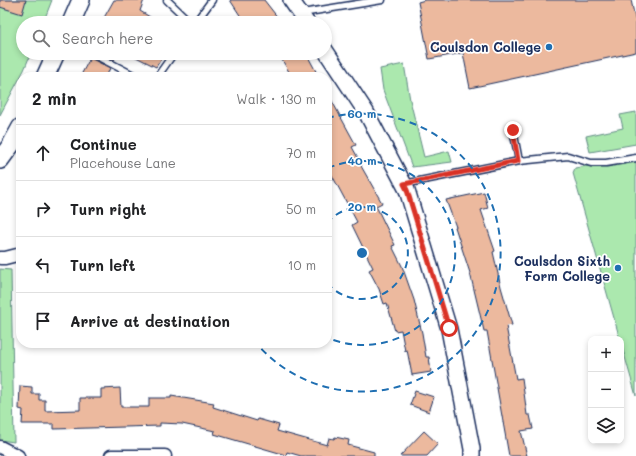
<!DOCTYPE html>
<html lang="en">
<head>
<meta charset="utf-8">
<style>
  body { margin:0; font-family:Mali,sans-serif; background:#f6f6f6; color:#202124 }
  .controls { position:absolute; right:12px; bottom:12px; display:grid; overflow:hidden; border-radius:8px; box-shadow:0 2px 6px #0003 }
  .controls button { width:36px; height:36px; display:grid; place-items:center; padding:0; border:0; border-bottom:1px solid #e0e0e0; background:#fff; color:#202124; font:20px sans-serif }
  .stop { position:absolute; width:12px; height:12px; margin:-9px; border:3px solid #d93025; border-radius:50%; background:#fff }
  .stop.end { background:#d93025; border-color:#fff; box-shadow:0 1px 4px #0008 }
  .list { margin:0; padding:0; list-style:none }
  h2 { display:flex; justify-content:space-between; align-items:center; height:52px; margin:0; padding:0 16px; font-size:17px }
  h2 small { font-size:13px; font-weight:400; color:#757577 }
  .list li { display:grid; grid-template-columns:26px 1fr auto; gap:12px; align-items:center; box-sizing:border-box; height:56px; padding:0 16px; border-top:1px solid #e0e0e0 }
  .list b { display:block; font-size:15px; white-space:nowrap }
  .list p { margin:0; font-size:13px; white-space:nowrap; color:#757577 }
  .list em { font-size:13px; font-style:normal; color:#757577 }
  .icon { flex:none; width:22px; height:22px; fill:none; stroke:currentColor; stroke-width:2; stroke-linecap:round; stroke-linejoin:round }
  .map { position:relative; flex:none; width:636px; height:456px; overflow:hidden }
  .search { position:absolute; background:#fff; box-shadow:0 2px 6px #0003; left:16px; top:16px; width:316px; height:44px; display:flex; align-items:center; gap:10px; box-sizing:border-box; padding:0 14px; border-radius:22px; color:#757577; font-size:15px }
  .panel { position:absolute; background:#fff; box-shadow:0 2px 6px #0003; left:16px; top:72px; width:316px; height:276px; border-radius:16px }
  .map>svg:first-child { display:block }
  .green { fill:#abe8ae; stroke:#638c86 }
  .building { fill:#ecb99e; stroke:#1b2f5e }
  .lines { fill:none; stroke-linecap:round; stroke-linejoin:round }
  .service-casing { stroke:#1b2f5e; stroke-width:9 }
  .minor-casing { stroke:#1b2f5e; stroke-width:15 }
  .tertiary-casing { stroke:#1b2f5e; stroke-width:18 }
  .secondary-casing { stroke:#1b2f5e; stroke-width:20 }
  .service { stroke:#fff; stroke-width:6 }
  .minor { stroke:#fff; stroke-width:12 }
  .tertiary { stroke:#fff; stroke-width:15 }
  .secondary { stroke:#fff; stroke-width:17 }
  .route { stroke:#d93025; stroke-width:5 }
  .ring { fill:none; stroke:#1f6fb2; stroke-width:2; stroke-dasharray:7 5 }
  .poi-dot { fill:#1f6fb2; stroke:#fff; stroke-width:1.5 }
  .labels { text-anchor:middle; stroke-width:3.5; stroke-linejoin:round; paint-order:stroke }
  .poi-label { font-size:13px; font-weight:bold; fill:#1b2f5e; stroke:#fff; text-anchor:end }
  .centre { fill:#1f6fb2; stroke:#fff; stroke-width:2 }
  .ring-label { font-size:12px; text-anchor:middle; font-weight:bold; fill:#1f6fb2; stroke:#fff; stroke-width:3.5; stroke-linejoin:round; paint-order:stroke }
</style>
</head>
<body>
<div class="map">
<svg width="636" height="456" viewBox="0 0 636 456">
  <rect width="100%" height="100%" fill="#fff"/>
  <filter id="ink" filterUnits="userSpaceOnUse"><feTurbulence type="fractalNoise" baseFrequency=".025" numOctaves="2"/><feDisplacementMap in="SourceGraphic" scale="8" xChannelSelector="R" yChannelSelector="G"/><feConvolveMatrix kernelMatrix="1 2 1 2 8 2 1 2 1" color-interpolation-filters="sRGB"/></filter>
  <g filter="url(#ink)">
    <g class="green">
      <path d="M 0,0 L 52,0 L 43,23 L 23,23 L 23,53 L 31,53 L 24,70 L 0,115 Z"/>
      <path d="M 404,64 L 410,100 L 424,157 L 449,151 L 452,162 L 412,167 L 383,90 L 380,69 Z"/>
      <path d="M 636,112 L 636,144 L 590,152 L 586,136 L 623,128 L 620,115 Z"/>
      <path d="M 636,158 L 636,396 L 573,173 L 575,168 Z"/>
      <path d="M 0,269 L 11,270 L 14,442 L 0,440 Z"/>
    </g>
    <g class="building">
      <path d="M 0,0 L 26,0 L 22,14 L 0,7 Z"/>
      <path d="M 114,0 L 144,0 L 140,11 L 160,23 L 101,23 Z"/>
      <path d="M 230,0 L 264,0 L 282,23 L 245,23 Z"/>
      <path d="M 425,0 L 631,0 L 636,23 L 636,52 L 470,88 L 463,53 L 429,59 L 418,2 Z"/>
      <path d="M 101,53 L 118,53 L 114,60 Z"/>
      <path d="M 128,53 L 165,53 L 156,67 Z"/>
      <path d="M 278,53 L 306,53 L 319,77 L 292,77 Z"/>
      <path d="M 90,58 L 110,68 L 106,77 L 80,77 Z"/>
      <path d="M 327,92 L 356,145 L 352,147 L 362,165 L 361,166 L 382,203 L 376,206 L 395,245 L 392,246 L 402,266 L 414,300 L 422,333 L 426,357 L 429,357 L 431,372 L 412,375 L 407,350 L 405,351 L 401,330 L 395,331 L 387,303 L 384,304 L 379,289 L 369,270 L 373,268 L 352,225 L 357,222 L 327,166 Z"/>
      <path d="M 484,192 L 488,208 L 481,210 L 495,251 L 493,252 L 501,287 L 512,325 L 506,326 L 516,379 L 522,378 L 527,415 L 530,415 L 533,429 L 521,431 L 527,456 L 509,456 L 487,331 L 484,331 L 470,273 L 455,227 L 456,227 L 446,200 Z"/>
      <path d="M 20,386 L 32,387 L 32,394 L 39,394 L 39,400 L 45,400 L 45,411 L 80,410 L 80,398 L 101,398 L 101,389 L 120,388 L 121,407 L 149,407 L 149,398 L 171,398 L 171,396 L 214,403 L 213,407 L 257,421 L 258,419 L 279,425 L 277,431 L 327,445 L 329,438 L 334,439 L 335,437 L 349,440 L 348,445 L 374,452 L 374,456 L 301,456 L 287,452 L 286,455 L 214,434 L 215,431 L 182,424 L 160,423 L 160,426 L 54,429 L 54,424 L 22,424 L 23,410 L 19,409 Z"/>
      <path d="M 415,391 L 434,397 L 429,412 L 410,405 Z"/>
      <path d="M 424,431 L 438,444 L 427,456 L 400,456 Z"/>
    </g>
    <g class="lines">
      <defs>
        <g id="service">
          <path d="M 167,0 L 191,23"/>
          <path d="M 302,13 L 382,0"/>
          <path d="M 195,23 L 212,0"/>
          <path d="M 91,53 L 137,77"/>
          <path d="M 157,77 L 174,53"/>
          <path d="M 519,161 L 568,156 L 591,163 L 606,163 L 636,158"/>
          <path d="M 404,184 L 519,161 L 513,130"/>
        </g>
        <g id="minor">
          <path d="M 0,258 L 5,258 L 21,254"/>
          <path d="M 0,447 L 18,456"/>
          <path d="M 111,456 L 165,456"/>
        </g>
        <g id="tertiary">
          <path d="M 291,0 L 307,23"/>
          <path d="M 325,50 L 366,112 L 407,190 L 449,329 L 472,449 L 472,456"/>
        </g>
        <g id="secondary">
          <path d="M 71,23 L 81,0"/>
          <path d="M 45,77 L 56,53"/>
          <path d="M 0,160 L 11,145 L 21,127"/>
        </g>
      </defs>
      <use href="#service" class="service-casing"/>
      <use href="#minor" class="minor-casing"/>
      <use href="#tertiary" class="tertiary-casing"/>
      <use href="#secondary" class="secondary-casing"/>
      <use href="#service" class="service"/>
      <use href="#minor" class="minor"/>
      <use href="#tertiary" class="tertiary"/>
      <use href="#secondary" class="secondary"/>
    </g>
  </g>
  <g class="lines" filter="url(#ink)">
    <path class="route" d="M 449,328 L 407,190 L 404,184 L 518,161 L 513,130"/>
  </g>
  <g class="ring">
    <path d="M327 223A46 46 0 1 1 327 283"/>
    <path d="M328 168A92 92 0 1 1 328 338"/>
    <path d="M327 118A139 139 0 1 1 256 343"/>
  </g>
  <g class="poi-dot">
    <circle cx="549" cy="47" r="4"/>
    <circle cx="618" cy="268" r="4"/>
  </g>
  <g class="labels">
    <g class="poi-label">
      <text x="541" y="52">Coulsdon College</text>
      <text x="610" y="266">Coulsdon Sixth<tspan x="610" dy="15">Form College</tspan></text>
    </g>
  </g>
  <circle cx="362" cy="253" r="6" class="centre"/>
  <g class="ring-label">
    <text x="362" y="118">60 m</text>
    <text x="362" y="165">40 m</text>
    <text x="362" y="211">20 m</text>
  </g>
</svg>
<div class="controls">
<button>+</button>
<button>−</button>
<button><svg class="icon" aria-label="layers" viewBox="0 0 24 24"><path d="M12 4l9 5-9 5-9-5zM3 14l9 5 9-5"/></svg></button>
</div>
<div class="stop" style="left:449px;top:328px"></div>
<div class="stop end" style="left:513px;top:130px"></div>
<div class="search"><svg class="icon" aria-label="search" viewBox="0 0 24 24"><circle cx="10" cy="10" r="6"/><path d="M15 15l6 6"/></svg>Search here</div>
<section class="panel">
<h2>2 min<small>Walk · 130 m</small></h2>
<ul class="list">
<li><svg class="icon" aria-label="ahead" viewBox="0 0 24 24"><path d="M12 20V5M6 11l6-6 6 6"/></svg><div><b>Continue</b><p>Placehouse Lane</p></div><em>70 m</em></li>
<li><svg class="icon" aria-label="right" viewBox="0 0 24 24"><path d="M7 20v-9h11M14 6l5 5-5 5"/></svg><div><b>Turn right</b></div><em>50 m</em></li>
<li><svg class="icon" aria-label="left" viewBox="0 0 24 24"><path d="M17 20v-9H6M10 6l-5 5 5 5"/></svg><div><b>Turn left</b></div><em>10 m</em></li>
<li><svg class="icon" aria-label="arrive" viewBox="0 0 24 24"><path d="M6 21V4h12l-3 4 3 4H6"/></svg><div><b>Arrive at destination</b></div></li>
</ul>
</section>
</div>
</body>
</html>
